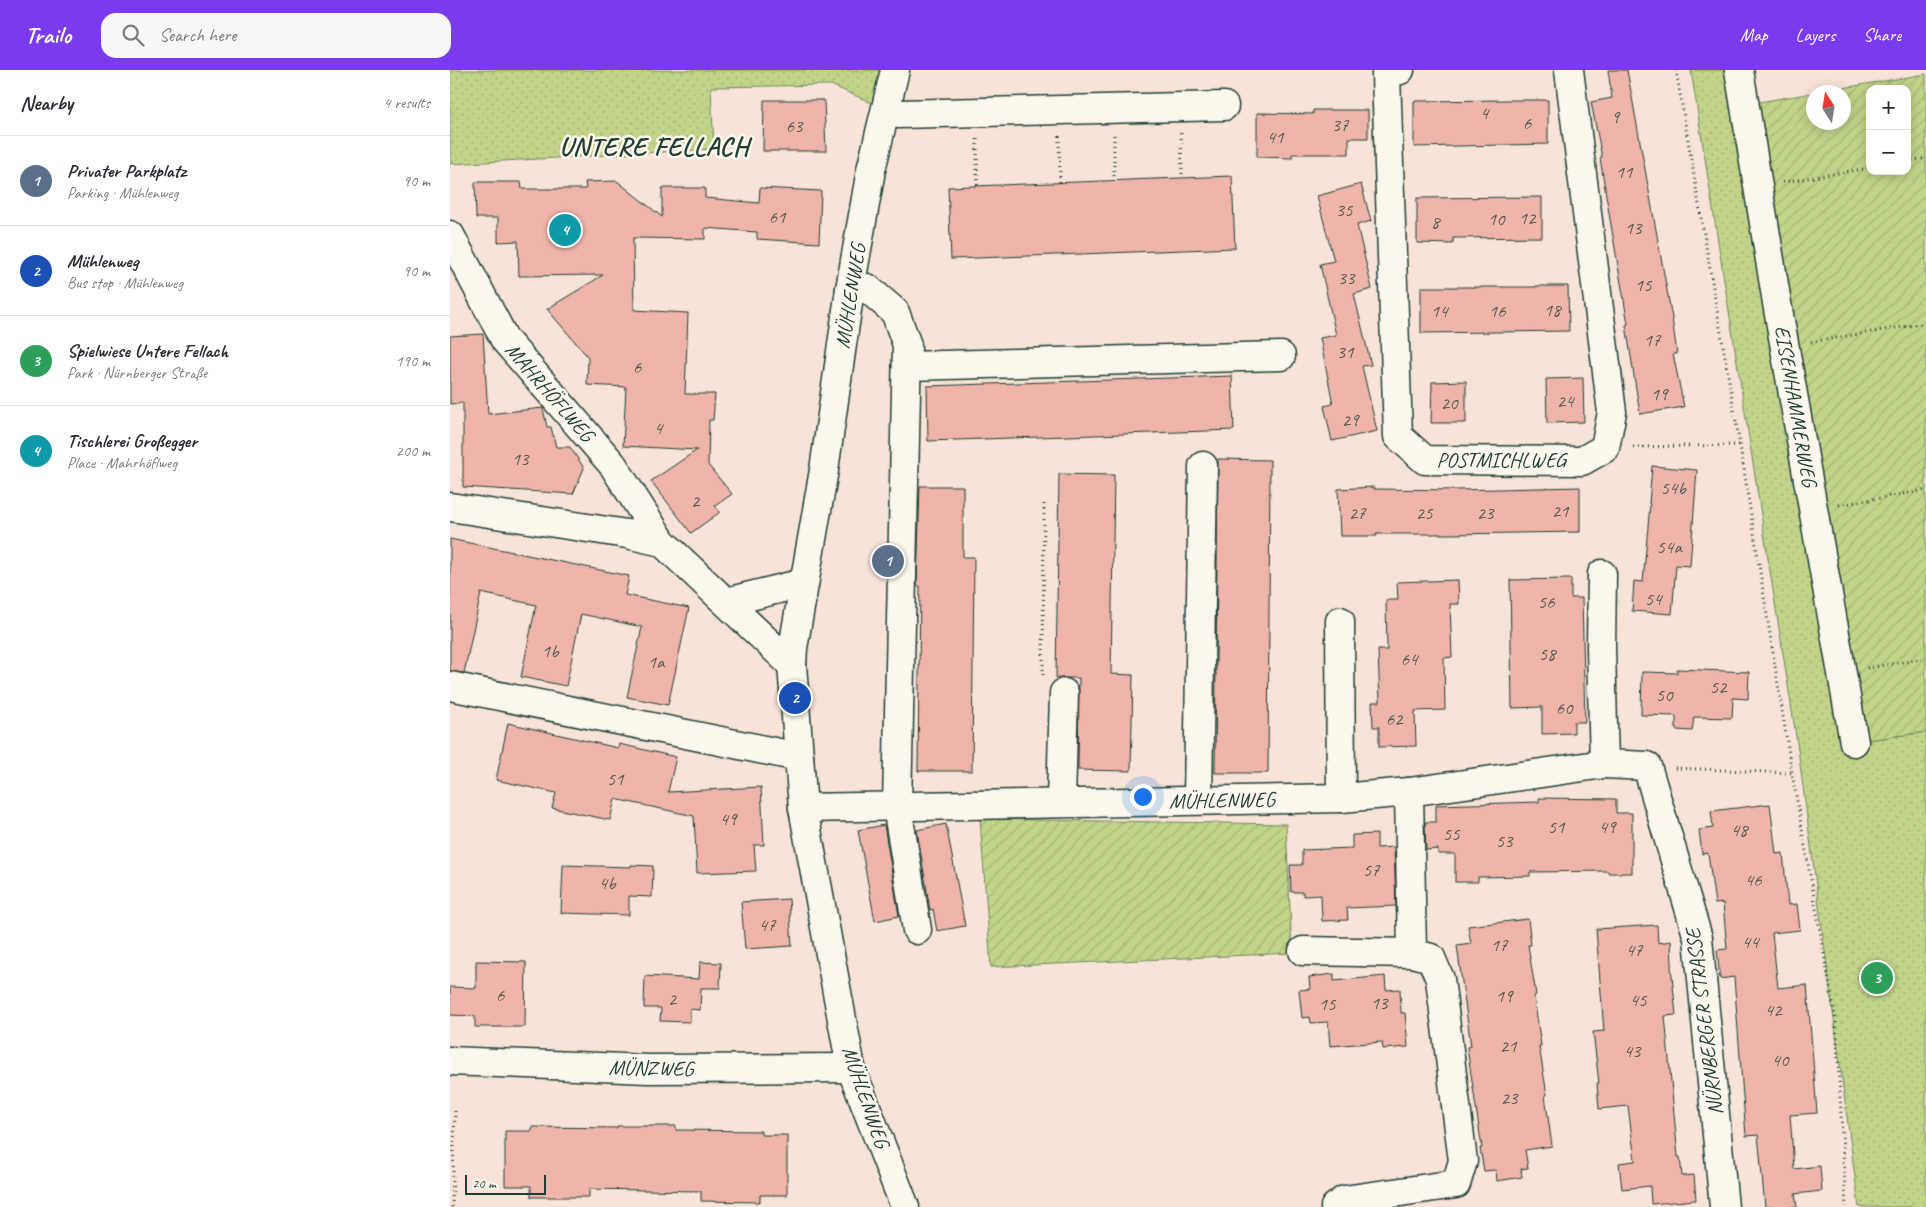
<!DOCTYPE html>
<html lang="en">
<head>
<meta charset="utf-8">
<style>
  body { margin:0; font-family:Caveat,sans-serif; background:#f7f7f7; color:#2b2b33 }
  .controls { position:absolute; right:15px; top:15px; display:grid; overflow:hidden; border-radius:10px; box-shadow:0 2px 12px #0003 }
  .controls button { width:45px; height:45px; display:grid; place-items:center; padding:0; border:0; border-bottom:1px solid #e1e1e2; background:#fff; color:#2b2b33; font:25px sans-serif }
  .compass { position:absolute; left:1356px; top:15px; width:45px; height:45px; border-radius:50%; background:#fff; box-shadow:0 2px 12px #0003; rotate:348deg }
  .scale { position:absolute; left:15px; bottom:12px; width:81px; box-sizing:border-box; padding-left:5px; border:2px solid #1f3d34; border-top:0; font-size:14px; line-height:18px; white-space:nowrap; color:#1f3d34; -webkit-text-stroke:4px #fbf7ec; paint-order:stroke }
  .you { position:absolute; left:692px; top:726px; width:18px; height:18px; margin:-12px; border:4px solid #fff; border-radius:50%; background:#1a73e8; box-shadow:0 0 0 8px #1a73e833 }
  .badge { display:grid; place-items:center; width:32px; height:32px; border-radius:50%; background:#7c3aed; color:#fff; font-size:16px; font-weight:700 }
  .pin { position:absolute; translate:-50% -50%; border:2px solid #fff; box-shadow:0 1px 5px #0006 }
  .list { margin:0; padding:0; list-style:none }
  h2 { display:flex; justify-content:space-between; align-items:center; height:65px; margin:0; padding:0 20px; font-size:21px }
  h2 small { font-size:16px; font-weight:400; color:#7c7c81 }
  .list li { display:grid; grid-template-columns:32px 1fr auto; gap:15px; align-items:center; box-sizing:border-box; height:90px; padding:0 20px; border-top:1px solid #e1e1e2 }
  .list b { display:block; font-size:19px; white-space:nowrap }
  .list p { margin:0; font-size:16px; white-space:nowrap; color:#7c7c81 }
  .list em { font-size:16px; font-style:normal; color:#7c7c81 }
  .icon { flex:none; width:28px; height:28px; fill:none; stroke:currentColor; stroke-width:2; stroke-linecap:round; stroke-linejoin:round }
  .map { position:relative; flex:none; width:1476px; height:1137px; overflow:hidden }
  header { display:flex; align-items:center; gap:30px; box-sizing:border-box; height:70px; padding:0 25px; background:#7c3aed; color:#fff }
  header strong { font-size:24px }
  nav { display:flex; gap:28px; margin-inline-start:auto; font-size:18px }
  .search { width:350px; height:45px; background:#f7f7f7; display:flex; align-items:center; gap:12px; box-sizing:border-box; padding:0 18px; border-radius:15px; color:#7c7c81; font-size:19px }
  main { display:flex }
  aside { flex:1; background:#fff }
  .map>svg:first-child { display:block }
  .grass { fill:url(#grass-dots); stroke:#70885e }
  .garden { fill:url(#garden-furrows); stroke:#70885e; fill-rule:evenodd }
  .building { fill:#efb5aa; stroke:#1f3d34 }
  .lines { fill:none; stroke-linecap:round; stroke-linejoin:round }
  .minor-casing { stroke:#1f3d34; stroke-width:31 }
  .path { stroke:#1f3d34; stroke-width:3; stroke-dasharray:1 4; stroke-linecap:butt }
  .minor { stroke:#fbf7ec; stroke-width:28 }
  .labels { text-anchor:middle; stroke-width:5; stroke-linejoin:round; paint-order:stroke }
  .number-label { font-size:19px; fill:#535b52 }
  .street-label { font-size:21px; fill:#1f3d34; stroke:#fbf7ec }
  .district-label { font-size:26px; font-weight:bold; letter-spacing:1px; fill:#1f3d34; stroke:#fbf7ec }
</style>
</head>
<body>
<header>
<strong>Trailo</strong>
<div class="search"><svg class="icon" aria-label="search" viewBox="0 0 24 24"><circle cx="10" cy="10" r="6"/><path d="M15 15l6 6"/></svg>Search here</div>
<nav><a>Map</a><a>Layers</a><a>Share</a></nav>
</header>
<main>
<aside>
<h2>Nearby<small>4 results</small></h2>
<ul class="list">
<li><span class="badge" style="background:#5c6f8a">1</span><div><b>Privater Parkplatz</b><p>Parking · Mühlenweg</p></div><em>90 m</em></li>
<li><span class="badge" style="background:#1a4fb4">2</span><div><b>Mühlenweg</b><p>Bus stop · Mühlenweg</p></div><em>90 m</em></li>
<li><span class="badge" style="background:#2e9e5b">3</span><div><b>Spielwiese Untere Fellach</b><p>Park · Nürnberger Straße</p></div><em>190 m</em></li>
<li><span class="badge" style="background:#0f9aa8">4</span><div><b>Tischlerei Großegger</b><p>Place · Mahrhöflweg</p></div><em>200 m</em></li>
</ul>
</aside>
<div class="map">
<svg width="1476" height="1137" viewBox="0 0 1476 1137">
  <defs>
    <pattern id="grass-dots" width="8" height="8" patternUnits="userSpaceOnUse" patternTransform="scale(1.25)"><rect width="8" height="8" fill="#c1d489"/><path d="M2 2h.1M6 6h.1" fill="none" stroke="#a5b777" stroke-width="1.8" stroke-linecap="round"/></pattern>
    <pattern id="garden-furrows" width="10" height="10" patternUnits="userSpaceOnUse" patternTransform="scale(1.25)"><rect width="10" height="10" fill="#c1d489"/><path d="M-1 1l2-2M0 10L10 0M9 11l2-2" fill="none" stroke="#a5b777"/></pattern>
  </defs>
  <rect width="100%" height="100%" fill="#f7e3d8"/>
  <filter id="ink" filterUnits="userSpaceOnUse"><feTurbulence type="fractalNoise" baseFrequency=".02" numOctaves="2"/><feDisplacementMap in="SourceGraphic" scale="10" xChannelSelector="R" yChannelSelector="G"/><feConvolveMatrix kernelMatrix="1 2 1 2 8 2 1 2 1" color-interpolation-filters="sRGB"/></filter>
  <g filter="url(#ink)">
    <g class="grass">
      <path d="M 0,0 L 444,0 L 438,40 L 381,15 L 261,17 L 264,79 L 0,94 Z"/>
      <path d="M 1241,0 L 1295,0 L 1403,672 L 1476,662 L 1476,1137 L 1409,1137 L 1348,679 Z"/>
    </g>
    <g class="garden">
      <path d="M 1476,4 L 1476,662 L 1403,672 L 1303,33 ZM 1420,19 L 1457,19 L 1457,101 L 1420,101 ZM 1364,22 L 1394,22 L 1394,52 L 1364,52 Z"/>
      <path d="M 530,749 L 836,754 L 842,883 L 541,897 Z"/>
    </g>
    <g class="building">
      <path d="M 1158,0 L 1177,0 L 1222,248 L 1227,284 L 1223,284 L 1234,337 L 1190,344 L 1176,255 L 1178,254 L 1159,143 L 1150,88 L 1152,87 L 1141,32 L 1162,28 Z"/>
      <path d="M 314,30 L 374,30 L 376,81 L 313,81 Z"/>
      <path d="M 1057,30 L 1098,30 L 1098,74 L 964,77 L 964,31 Z"/>
      <path d="M 863,40 L 918,40 L 918,68 L 899,68 L 899,84 L 842,84 L 842,88 L 807,87 L 807,43 L 863,44 Z"/>
      <path d="M 782,106 L 785,178 L 501,189 L 498,117 Z"/>
      <path d="M 167,111 L 212,147 L 212,118 L 255,118 L 255,128 L 309,133 L 310,118 L 371,121 L 369,173 L 307,169 L 307,162 L 255,158 L 255,169 L 183,168 L 184,240 L 238,243 L 235,324 L 265,324 L 263,350 L 259,350 L 258,395 L 282,424 L 265,436 L 270,442 L 241,463 L 201,411 L 247,380 L 173,376 L 176,317 L 137,315 L 138,287 L 97,239 L 153,205 L 69,206 L 68,171 L 48,172 L 48,148 L 26,148 L 25,112 L 71,112 L 72,119 L 136,119 L 135,112 Z"/>
      <path d="M 911,114 L 921,151 L 907,155 L 922,219 L 904,224 L 921,295 L 912,296 L 927,361 L 882,371 L 874,336 L 883,334 L 870,268 L 886,265 L 870,194 L 884,191 L 867,126 Z"/>
      <path d="M 1092,127 L 1092,167 L 1003,168 L 1003,174 L 967,173 L 967,128 Z"/>
      <path d="M 1086,216 L 1118,216 L 1119,261 L 971,263 L 971,217 L 1086,217 Z"/>
      <path d="M 33,264 L 38,344 L 93,338 L 97,357 L 101,357 L 106,377 L 120,377 L 134,398 L 123,424 L 13,417 L 13,333 L 0,334 L 0,266 Z"/>
      <path d="M 782,306 L 784,360 L 478,371 L 477,316 Z"/>
      <path d="M 1133,308 L 1134,352 L 1097,353 L 1096,309 Z"/>
      <path d="M 1016,311 L 1016,353 L 981,353 L 982,312 Z"/>
      <path d="M 768,389 L 820,390 L 818,703 L 765,703 Z"/>
      <path d="M 1202,396 L 1247,400 L 1240,496 L 1226,495 L 1222,544 L 1182,541 L 1184,511 L 1193,512 L 1200,434 L 1199,434 Z"/>
      <path d="M 609,404 L 664,405 L 661,604 L 683,605 L 681,701 L 628,700 L 629,608 L 606,608 Z"/>
      <path d="M 470,416 L 513,416 L 513,487 L 524,487 L 522,701 L 468,701 L 470,516 L 467,516 Z"/>
      <path d="M 924,417 L 924,419 L 1008,420 L 1130,417 L 1130,462 L 1000,464 L 926,464 L 927,466 L 890,466 L 888,419 Z"/>
      <path d="M 0,469 L 179,506 L 175,525 L 239,538 L 218,635 L 177,627 L 192,557 L 131,544 L 116,616 L 71,607 L 86,535 L 31,523 L 14,603 L 0,601 Z"/>
      <path d="M 1121,509 L 1121,528 L 1132,528 L 1135,652 L 1124,652 L 1124,663 L 1092,664 L 1092,637 L 1062,638 L 1060,510 Z"/>
      <path d="M 1008,510 L 1009,534 L 1000,534 L 1002,587 L 994,588 L 995,640 L 965,641 L 966,676 L 929,677 L 929,657 L 923,657 L 922,632 L 930,632 L 928,580 L 937,580 L 936,530 L 948,530 L 947,512 Z"/>
      <path d="M 1227,599 L 1299,602 L 1298,629 L 1283,628 L 1282,648 L 1244,647 L 1242,661 L 1226,660 L 1226,646 L 1191,645 L 1192,602 L 1227,603 Z"/>
      <path d="M 58,653 L 168,678 L 169,674 L 226,687 L 218,722 L 311,717 L 314,775 L 304,775 L 306,801 L 247,803 L 244,746 L 165,729 L 160,750 L 102,738 L 106,723 L 46,710 Z"/>
      <path d="M 1089,728 L 1166,729 L 1166,743 L 1182,743 L 1182,803 L 1158,803 L 1158,801 L 1080,802 L 1080,806 L 1028,807 L 1028,812 L 1005,812 L 1005,784 L 988,784 L 988,779 L 976,780 L 975,752 L 986,752 L 986,735 L 1089,732 Z"/>
      <path d="M 1320,734 L 1326,784 L 1333,783 L 1338,835 L 1347,834 L 1350,860 L 1322,863 L 1328,918 L 1357,915 L 1363,991 L 1367,1043 L 1340,1045 L 1344,1099 L 1370,1096 L 1372,1121 L 1345,1124 L 1347,1137 L 1315,1137 L 1308,1065 L 1296,1066 L 1284,907 L 1270,909 L 1267,880 L 1277,879 L 1273,833 L 1265,834 L 1258,783 L 1252,784 L 1249,760 L 1263,758 L 1261,741 Z"/>
      <path d="M 496,754 L 515,856 L 487,861 L 483,839 L 480,840 L 467,760 Z"/>
      <path d="M 434,755 L 449,846 L 425,851 L 408,760 Z"/>
      <path d="M 927,764 L 927,778 L 944,777 L 946,836 L 897,838 L 898,850 L 872,851 L 871,825 L 853,826 L 853,822 L 841,822 L 840,795 L 852,795 L 852,780 L 902,778 L 902,765 Z"/>
      <path d="M 113,795 L 181,797 L 181,795 L 203,796 L 202,827 L 179,826 L 179,845 L 111,843 Z"/>
      <path d="M 339,829 L 342,876 L 295,879 L 291,832 Z"/>
      <path d="M 1078,849 L 1081,875 L 1078,875 L 1086,925 L 1084,926 L 1091,976 L 1089,976 L 1097,1025 L 1095,1025 L 1102,1076 L 1075,1080 L 1078,1098 L 1071,1099 L 1072,1107 L 1047,1111 L 1046,1100 L 1034,1101 L 1030,1078 L 1032,1078 L 1017,977 L 1021,976 L 1007,876 L 1021,874 L 1018,856 Z"/>
      <path d="M 1207,855 L 1208,873 L 1221,871 L 1222,895 L 1221,896 L 1226,945 L 1215,946 L 1228,1087 L 1230,1087 L 1232,1106 L 1244,1105 L 1246,1130 L 1201,1134 L 1200,1116 L 1172,1119 L 1169,1093 L 1185,1091 L 1178,1036 L 1149,1039 L 1147,1013 L 1149,1013 L 1143,962 L 1154,961 L 1146,859 Z"/>
      <path d="M 26,891 L 76,892 L 75,957 L 25,957 L 25,946 L 0,945 L 0,917 L 26,918 Z"/>
      <path d="M 250,892 L 271,893 L 270,918 L 251,918 L 250,940 L 240,939 L 240,952 L 210,951 L 211,938 L 194,938 L 195,906 L 249,909 Z"/>
      <path d="M 884,904 L 884,911 L 935,906 L 936,920 L 950,919 L 951,943 L 955,943 L 958,977 L 933,979 L 932,972 L 880,976 L 878,952 L 861,953 L 860,947 L 852,948 L 849,920 L 860,919 L 859,907 Z"/>
      <path d="M 167,1056 L 226,1056 L 226,1060 L 311,1061 L 311,1065 L 337,1065 L 337,1125 L 310,1125 L 310,1132 L 251,1131 L 251,1121 L 139,1119 L 139,1127 L 81,1127 L 81,1116 L 55,1116 L 55,1061 L 82,1061 L 82,1057 L 167,1058 Z"/>
    </g>
    <g class="lines">
      <defs>
        <g id="minor">
          <path d="M 445,0 L 421,100 L 400,219 L 374,400 L 343,578 L 342,595 L 353,738 L 401,998 L 455,1137"/>
          <path d="M 950,0 L 936,4 L 948,366 L 975,390 L 1132,391 L 1155,378 L 1162,342 L 1119,0"/>
          <path d="M 1289,0 L 1327,233 L 1404,672"/>
          <path d="M 436,41 L 448,44 L 774,36"/>
          <path d="M 0,165 L 55,270 L 163,395 L 212,472 L 342,595"/>
          <path d="M 400,219 L 417,218 L 445,242 L 457,275 L 447,736 L 467,860"/>
          <path d="M 457,296 L 831,286"/>
          <path d="M 0,437 L 177,464 L 212,472"/>
          <path d="M 1152,504 L 1151,578 L 1154,694 L 1197,696 L 1248,868 L 1274,1137"/>
          <path d="M 276,532 L 353,513"/>
          <path d="M 890,551 L 891,728 L 959,722 L 1154,694"/>
          <path d="M 0,616 L 349,687"/>
          <path d="M 959,722 L 962,883"/>
          <path d="M 748,730 L 753,396"/>
          <path d="M 611,732 L 614,623"/>
          <path d="M 353,738 L 891,728"/>
          <path d="M 853,881 L 962,883 L 981,888 L 990,909 L 1013,1091 L 1006,1114 L 894,1130 L 885,1137"/>
          <path d="M 0,991 L 198,999 L 401,998"/>
        </g>
      </defs>
      <use href="#minor" class="minor-casing"/>
      <g class="path">
        <path d="M 1226,0 L 1290,375 L 1342,703"/>
        <path d="M 731,63 L 732,107"/>
        <path d="M 664,65 L 664,110"/>
        <path d="M 609,66 L 610,112"/>
        <path d="M 527,69 L 527,115"/>
        <path d="M 1457,91 L 1476,88"/>
        <path d="M 1333,112 L 1420,98"/>
        <path d="M 1361,272 L 1476,253"/>
        <path d="M 1183,377 L 1290,375"/>
        <path d="M 1389,435 L 1476,420"/>
        <path d="M 1417,598 L 1476,588"/>
        <path d="M 593,605 L 594,431"/>
        <path d="M 1225,698 L 1342,703 L 1386,951 L 1396,1137"/>
        <path d="M 2,1137 L 5,1041"/>
        <path d="M 203,1137 L 203,1132"/>
      </g>
      <use href="#minor" class="minor"/>
    </g>
  </g>
  <g class="labels">
    <g class="number-label">
      <text x="1034" y="49">4</text>
      <text x="1165" y="53">9</text>
      <text x="1077" y="59">6</text>
      <text x="890" y="61">37</text>
      <text x="344" y="62">63</text>
      <text x="825" y="73">41</text>
      <text x="1174" y="108">11</text>
      <text x="894" y="146">35</text>
      <text x="327" y="153">61</text>
      <text x="1077" y="154">12</text>
      <text x="1046" y="155">10</text>
      <text x="985" y="158">8</text>
      <text x="1183" y="164">13</text>
      <text x="896" y="214">33</text>
      <text x="1193" y="221">15</text>
      <text x="1102" y="246">18</text>
      <text x="989" y="247">14</text>
      <text x="1047" y="247">16</text>
      <text x="1202" y="276">17</text>
      <text x="895" y="288">31</text>
      <text x="187" y="303">6</text>
      <text x="1209" y="330">19</text>
      <text x="1115" y="337">24</text>
      <text x="999" y="339">20</text>
      <text x="900" y="356">29</text>
      <text x="208" y="364">4</text>
      <text x="70" y="395">13</text>
      <text x="1223" y="424">54b</text>
      <text x="245" y="437">2</text>
      <text x="1110" y="447">21</text>
      <text x="907" y="449">27</text>
      <text x="974" y="449">25</text>
      <text x="1035" y="449">23</text>
      <text x="1219" y="483">54a</text>
      <text x="1203" y="535">54</text>
      <text x="1096" y="538">56</text>
      <text x="100" y="587">1b</text>
      <text x="1097" y="590">58</text>
      <text x="959" y="595">64</text>
      <text x="206" y="598">1a</text>
      <text x="1268" y="623">52</text>
      <text x="1214" y="631">50</text>
      <text x="1114" y="644">60</text>
      <text x="944" y="655">62</text>
      <text x="165" y="715">51</text>
      <text x="278" y="755">49</text>
      <text x="1106" y="763">51</text>
      <text x="1157" y="763">49</text>
      <text x="1289" y="766">48</text>
      <text x="1001" y="770">55</text>
      <text x="1054" y="777">53</text>
      <text x="921" y="806">57</text>
      <text x="1303" y="816">46</text>
      <text x="157" y="819">4b</text>
      <text x="317" y="861">47</text>
      <text x="1300" y="878">44</text>
      <text x="1049" y="881">17</text>
      <text x="1184" y="886">47</text>
      <text x="50" y="931">6</text>
      <text x="1054" y="932">19</text>
      <text x="222" y="935">2</text>
      <text x="1188" y="936">45</text>
      <text x="929" y="939">13</text>
      <text x="877" y="940">15</text>
      <text x="1323" y="946">42</text>
      <text x="1058" y="982">21</text>
      <text x="1182" y="987">43</text>
      <text x="1330" y="996">40</text>
      <text x="1059" y="1034">23</text>
    </g>
    <g class="street-label">
      <text transform="translate(400 226) rotate(-81)" y="7">MÜHLENWEG</text>
      <text transform="translate(100 322) rotate(49)" y="7">MAHRHÖFLWEG</text>
      <text transform="translate(1346 336) rotate(80)" y="7">EISENHAMMERWEG</text>
      <text x="1051" y="397">POSTMICHLWEG</text>
      <text transform="translate(772 730) rotate(-1)" y="7">MÜHLENWEG</text>
      <text transform="translate(1254 952) rotate(-97)" y="7">NÜRNBERGER STRASSE</text>
      <text transform="translate(201 998) rotate(1)" y="7">MÜNZWEG</text>
      <text transform="translate(416 1027) rotate(71)" y="7">MÜHLENWEG</text>
    </g>
    <g class="district-label">
      <text x="204" y="85">UNTERE FELLACH</text>
    </g>
  </g>
</svg>
<div class="controls">
<button>+</button>
<button>−</button>
</div>
<svg class="compass" viewBox="-18 -18 36 36"><path d="M0-13l5 13h-10z" fill="#e53935"/><path d="M0 13l5-13h-10z" fill="#7c7c81"/></svg>
<div class="scale">20 m</div>
<div class="you"></div>
<div class="pin badge" style="left:438px;top:491px;background:#5c6f8a">1</div>
<div class="pin badge" style="left:345px;top:628px;background:#1a4fb4">2</div>
<div class="pin badge" style="left:1427px;top:908px;background:#2e9e5b">3</div>
<div class="pin badge" style="left:115px;top:160px;background:#0f9aa8">4</div>
</div>
</main>
</body>
</html>
